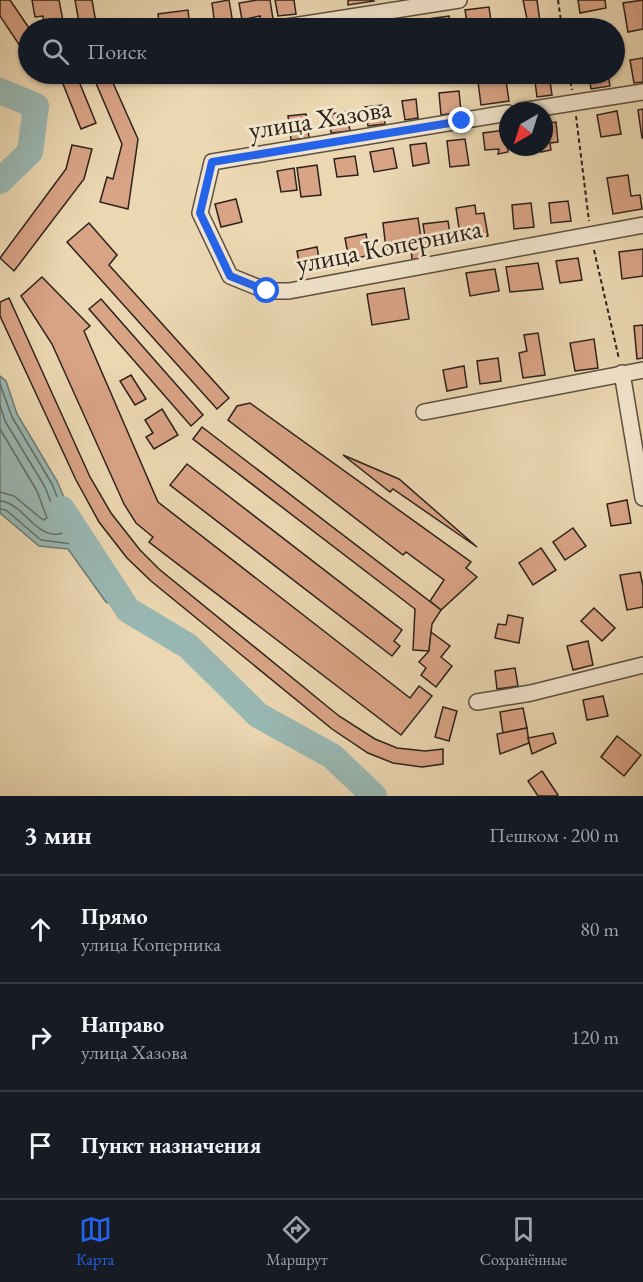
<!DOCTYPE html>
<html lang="ru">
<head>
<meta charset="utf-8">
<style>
  body { margin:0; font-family:"EB Garamond",serif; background:#242831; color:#f1f3f6 }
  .compass { position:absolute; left:499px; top:102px; width:54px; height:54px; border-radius:50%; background:#171b24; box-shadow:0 2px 4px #0004; rotate:219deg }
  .stop { position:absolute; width:18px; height:18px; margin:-14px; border:4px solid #2563eb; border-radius:50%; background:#fff }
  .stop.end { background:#2563eb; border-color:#fff; box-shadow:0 2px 6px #0008 }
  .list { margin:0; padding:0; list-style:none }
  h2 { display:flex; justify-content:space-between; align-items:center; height:78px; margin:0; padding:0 24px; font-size:26px }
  h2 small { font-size:20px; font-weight:400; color:#9ea1a6 }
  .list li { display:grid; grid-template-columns:39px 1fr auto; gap:18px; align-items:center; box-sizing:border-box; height:108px; padding:0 24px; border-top:2px solid #363941 }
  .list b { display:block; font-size:22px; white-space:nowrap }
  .list p { margin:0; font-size:20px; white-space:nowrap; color:#9ea1a6 }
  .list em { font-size:20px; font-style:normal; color:#9ea1a6 }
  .icon { flex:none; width:33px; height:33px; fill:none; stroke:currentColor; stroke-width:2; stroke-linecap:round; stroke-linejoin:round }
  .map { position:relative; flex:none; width:643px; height:796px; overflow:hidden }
  .search { position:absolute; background:#171b24; box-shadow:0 2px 4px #0004; left:18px; right:18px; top:18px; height:66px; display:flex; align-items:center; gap:15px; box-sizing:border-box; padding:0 21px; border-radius:33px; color:#9ea1a6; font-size:22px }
  .sheet { height:402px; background:#171b24 }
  nav { display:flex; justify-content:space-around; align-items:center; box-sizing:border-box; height:84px; border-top:2px solid #363941; background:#171b24; font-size:16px; color:#9ea1a6 }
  nav a { display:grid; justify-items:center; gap:3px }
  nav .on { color:#2563eb }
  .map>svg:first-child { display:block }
  .water { fill:#99b8b3; stroke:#6d7c76; stroke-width:1.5 }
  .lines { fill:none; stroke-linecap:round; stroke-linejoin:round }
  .shore { stroke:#626d66; stroke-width:1.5 }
  .river { stroke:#99b8b3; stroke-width:26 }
  .building { fill:#d9a386; stroke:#2c221a; stroke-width:1.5 }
  .street-casing { stroke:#5c4f40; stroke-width:18 }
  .path { stroke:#2c221a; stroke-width:2; stroke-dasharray:4.5 3; stroke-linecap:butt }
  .street { stroke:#f2e5cd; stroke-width:15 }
  .route { stroke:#2563eb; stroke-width:8 }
  .labels { text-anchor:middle; stroke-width:6; stroke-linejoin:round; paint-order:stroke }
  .street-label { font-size:27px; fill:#2c221a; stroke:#f2e5cd }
</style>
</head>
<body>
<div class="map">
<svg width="643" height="796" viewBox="0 0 643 796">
  <rect width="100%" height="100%" fill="#ebd7b2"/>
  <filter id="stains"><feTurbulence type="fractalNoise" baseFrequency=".00333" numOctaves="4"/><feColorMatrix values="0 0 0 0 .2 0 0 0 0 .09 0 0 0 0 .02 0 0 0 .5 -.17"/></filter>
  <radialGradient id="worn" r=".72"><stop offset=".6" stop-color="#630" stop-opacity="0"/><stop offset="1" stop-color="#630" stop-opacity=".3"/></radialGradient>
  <path class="water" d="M 0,376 L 6,381 L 17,414 L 57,481 L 83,542 L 106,571 L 128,610 L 106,602 L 68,549 L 39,546 L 0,513 Z"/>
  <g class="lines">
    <g class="shore">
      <path d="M 0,384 L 12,417 L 52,484 L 75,542 L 72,544 L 41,540 L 6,510 L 0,509"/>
      <path d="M 0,405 L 5,421 L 45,487 L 63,533 C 36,542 25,503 0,501"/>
      <path d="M 0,429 L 37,491 L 47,518 L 43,520 L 14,496 L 0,492"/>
    </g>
    <g class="river">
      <path d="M 0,91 L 36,106 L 30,152 L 0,181"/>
      <path d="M 62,509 L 128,610 L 188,646 L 258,715 L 332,756 L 374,796"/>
    </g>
  </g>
  <g class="building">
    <path d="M 0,0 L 10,0 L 29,28 L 28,58 L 0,16 Z"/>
    <path d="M 32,0 L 59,0 L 63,21 L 44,24 L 43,16 L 35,17 Z"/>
    <path d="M 75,0 L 92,0 L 97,28 L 80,28 Z"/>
    <path d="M 229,0 L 233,24 L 215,26 L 212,3 Z"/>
    <path d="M 257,0 L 270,0 L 273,19 L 261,22 L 260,16 L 242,20 L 239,3 Z"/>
    <path d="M 275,0 L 294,0 L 296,14 L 278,16 Z"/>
    <path d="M 348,0 L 373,0 L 374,1 L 348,5 Z"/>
    <path d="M 523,0 L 537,0 L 540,22 L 528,24 Z"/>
    <path d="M 578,0 L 605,0 L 606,8 L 580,13 Z"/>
    <path d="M 643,0 L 643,29 L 628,32 L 623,3 Z"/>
    <path d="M 489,7 L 492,28 L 468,28 L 465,10 Z"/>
    <path d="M 188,10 L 190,28 L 160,28 L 158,14 Z"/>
    <path d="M 449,16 L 451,28 L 429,28 L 428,19 Z"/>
    <path d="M 404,19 L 405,28 L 391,28 L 390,20 Z"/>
    <path d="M 643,58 L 643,82 L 634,83 L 630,60 Z"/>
    <path d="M 59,74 L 76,74 L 96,123 L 81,129 Z"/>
    <path d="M 92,74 L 109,74 L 138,139 L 128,209 L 100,202 L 107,177 L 113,179 L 122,144 Z"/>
    <path d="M 164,74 L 186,74 L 187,79 L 166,82 Z"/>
    <path d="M 477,74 L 505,74 L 509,101 L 481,105 Z"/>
    <path d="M 534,74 L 549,74 L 552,95 L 537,97 Z"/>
    <path d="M 589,74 L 608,74 L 610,86 L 591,89 Z"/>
    <path d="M 459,91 L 461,112 L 441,115 L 439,93 Z"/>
    <path d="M 416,99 L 418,118 L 405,120 L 402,101 Z"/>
    <path d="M 383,105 L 385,124 L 368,126 L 365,107 Z"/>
    <path d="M 643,109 L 643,138 L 642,138 L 638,110 Z"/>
    <path d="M 617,111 L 621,134 L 601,137 L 597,115 Z"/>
    <path d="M 347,112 L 350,131 L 331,133 L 329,114 Z"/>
    <path d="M 306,114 L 309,138 L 291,140 L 288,116 Z"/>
    <path d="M 556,122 L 558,142 L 550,143 L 551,150 L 541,152 L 540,147 L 544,147 L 544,124 Z"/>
    <path d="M 505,130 L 508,152 L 498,154 L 499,149 L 485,150 L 483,133 Z"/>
    <path d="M 465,139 L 469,165 L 450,167 L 447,141 Z"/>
    <path d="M 426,143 L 429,163 L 413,166 L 410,145 Z"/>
    <path d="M 72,145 L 92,149 L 84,179 L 14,271 L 0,258 L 66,169 Z"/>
    <path d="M 393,148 L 397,168 L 374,172 L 370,152 Z"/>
    <path d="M 355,156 L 358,175 L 337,177 L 334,159 Z"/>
    <path d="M 317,165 L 321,195 L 301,197 L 297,168 Z"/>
    <path d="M 294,168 L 297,190 L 281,192 L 277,171 Z"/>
    <path d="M 628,175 L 631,196 L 640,195 L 642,209 L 613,214 L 607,178 Z"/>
    <path d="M 236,199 L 242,222 L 221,227 L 215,204 Z"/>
    <path d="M 568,201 L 571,221 L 551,223 L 549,203 Z"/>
    <path d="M 531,203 L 534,227 L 514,229 L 512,205 Z"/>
    <path d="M 475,205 L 476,214 L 484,213 L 488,236 L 461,241 L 456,208 Z"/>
    <path d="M 418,218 L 424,258 L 412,260 L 411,246 L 386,249 L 383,223 Z"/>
    <path d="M 448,221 L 451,240 L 426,243 L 423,224 Z"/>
    <path d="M 89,223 L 117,255 L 109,265 L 229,398 L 217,409 L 67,242 Z"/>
    <path d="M 366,234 L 370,255 L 349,260 L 345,238 Z"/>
    <path d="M 317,247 L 320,264 L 300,268 L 297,251 Z"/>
    <path d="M 643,249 L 643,276 L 622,279 L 619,252 Z"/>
    <path d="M 578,258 L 582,280 L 560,283 L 556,261 Z"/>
    <path d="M 538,263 L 543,289 L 510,292 L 506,267 Z"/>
    <path d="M 495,269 L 499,291 L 470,296 L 466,273 Z"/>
    <path d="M 42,277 L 90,326 L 84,331 L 158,502 L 410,698 L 419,686 L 432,696 L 401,735 L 149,542 L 153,537 L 136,523 L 124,504 L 52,344 L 21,296 Z"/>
    <path d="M 404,288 L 409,319 L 372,325 L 367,294 Z"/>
    <path d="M 9,298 L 90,477 L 111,513 L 140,550 L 159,569 L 339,716 L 375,739 L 397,748 L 425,751 L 443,749 L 443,764 L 422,767 L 393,763 L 368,753 L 332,729 L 151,581 L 127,558 L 99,522 L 76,480 L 0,316 L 0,302 Z"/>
    <path d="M 101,299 L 203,415 L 191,426 L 89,309 Z"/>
    <path d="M 643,325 L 643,358 L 637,359 L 634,326 Z"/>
    <path d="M 538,333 L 545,375 L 523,378 L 519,353 L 527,351 L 524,335 Z"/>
    <path d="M 594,339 L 598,368 L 575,371 L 570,343 Z"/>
    <path d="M 498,358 L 501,381 L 480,384 L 477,361 Z"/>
    <path d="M 464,366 L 467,387 L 447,391 L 443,370 Z"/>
    <path d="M 131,375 L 146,399 L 135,405 L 120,381 Z"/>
    <path d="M 250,403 L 471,562 L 466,568 L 477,577 L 441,610 L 430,601 L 444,580 L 406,552 L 403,555 L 228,420 L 237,406 Z"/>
    <path d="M 162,409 L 178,435 L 154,449 L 146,437 L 153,433 L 145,420 Z"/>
    <path d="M 202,427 L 441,610 L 432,624 L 429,651 L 413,650 L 415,609 L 193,439 Z"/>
    <path d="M 343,455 L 399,479 L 477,547 L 393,489 L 390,492 Z"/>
    <path d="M 187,464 L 402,630 L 394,641 L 400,646 L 392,656 L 170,485 Z"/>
    <path d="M 627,500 L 631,523 L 611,526 L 607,504 Z"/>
    <path d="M 573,528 L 586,546 L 565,560 L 553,542 Z"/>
    <path d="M 541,548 L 556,570 L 533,585 L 519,563 Z"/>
    <path d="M 640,572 L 643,586 L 643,607 L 627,610 L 620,575 Z"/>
    <path d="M 594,608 L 615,628 L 602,641 L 581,621 Z"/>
    <path d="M 508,615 L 523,618 L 519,643 L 495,638 L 498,624 L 506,625 Z"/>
    <path d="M 431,632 L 450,646 L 441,657 L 452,666 L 436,687 L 421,675 L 426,668 L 419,662 L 429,651 Z"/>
    <path d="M 588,641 L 593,665 L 573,670 L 567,646 Z"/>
    <path d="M 515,668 L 518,686 L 497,689 L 495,671 Z"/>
    <path d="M 603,696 L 608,716 L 587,720 L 583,700 Z"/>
    <path d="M 443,707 L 457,711 L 449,741 L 435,737 Z"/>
    <path d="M 523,708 L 527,728 L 503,733 L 500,712 Z"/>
    <path d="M 527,728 L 529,743 L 500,754 L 497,734 Z"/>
    <path d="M 553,733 L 556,743 L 532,754 L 528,738 Z"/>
    <path d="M 617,736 L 641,755 L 624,776 L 601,757 Z"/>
    <path d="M 542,771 L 558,795 L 557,796 L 538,796 L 528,781 Z"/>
  </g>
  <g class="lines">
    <defs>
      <g id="street">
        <path d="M 280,28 L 459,0"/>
        <path d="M 521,111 L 643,92"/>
        <path d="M 508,113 L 212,162 L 200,213 L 230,276 L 267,291 L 289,291 L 643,225"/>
        <path d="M 622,373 L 643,498"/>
        <path d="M 424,412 L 643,370"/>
        <path d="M 477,702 L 531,693 L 643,665"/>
      </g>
    </defs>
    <use href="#street" class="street-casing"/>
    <g class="path">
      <path d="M 558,0 L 562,28"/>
      <path d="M 569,74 L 572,90"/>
      <path d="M 576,116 L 589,221"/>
      <path d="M 594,250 L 619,359"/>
    </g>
    <use href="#street" class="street"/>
  </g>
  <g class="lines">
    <path class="route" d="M 267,291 L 230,276 L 200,213 L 212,162 L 462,121"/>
  </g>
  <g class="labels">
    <g class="street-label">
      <text transform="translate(320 119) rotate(-9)" y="9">улица Хазова</text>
      <text transform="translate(389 246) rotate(-11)" y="9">улица Коперника</text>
    </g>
  </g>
  <rect width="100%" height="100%" filter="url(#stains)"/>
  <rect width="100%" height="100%" fill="url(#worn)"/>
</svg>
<svg class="compass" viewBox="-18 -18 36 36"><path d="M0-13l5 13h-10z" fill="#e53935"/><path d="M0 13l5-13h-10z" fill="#9ea1a6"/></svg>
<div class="stop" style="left:267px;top:291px"></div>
<div class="stop end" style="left:462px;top:121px"></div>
<div class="search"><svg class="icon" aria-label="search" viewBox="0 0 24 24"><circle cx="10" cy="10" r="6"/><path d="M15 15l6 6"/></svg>Поиск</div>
</div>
<section class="sheet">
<h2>3 мин<small>Пешком · 200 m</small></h2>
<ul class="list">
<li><svg class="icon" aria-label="ahead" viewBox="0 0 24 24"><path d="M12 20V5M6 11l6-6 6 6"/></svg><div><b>Прямо</b><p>улица Коперника</p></div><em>80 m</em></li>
<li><svg class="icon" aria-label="right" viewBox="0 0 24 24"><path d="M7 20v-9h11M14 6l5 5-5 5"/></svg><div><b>Направо</b><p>улица Хазова</p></div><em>120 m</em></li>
<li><svg class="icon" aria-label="arrive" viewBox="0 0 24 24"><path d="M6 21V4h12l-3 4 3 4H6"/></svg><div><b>Пункт назначения</b></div></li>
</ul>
</section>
<nav>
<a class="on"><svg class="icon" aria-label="map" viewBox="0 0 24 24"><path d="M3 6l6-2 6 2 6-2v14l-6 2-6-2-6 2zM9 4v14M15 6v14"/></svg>Карта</a>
<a><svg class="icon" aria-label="directions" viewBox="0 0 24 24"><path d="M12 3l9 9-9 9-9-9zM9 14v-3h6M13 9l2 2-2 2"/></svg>Маршрут</a>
<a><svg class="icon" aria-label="saved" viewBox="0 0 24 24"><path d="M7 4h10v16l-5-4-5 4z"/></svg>Сохранённые</a>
</nav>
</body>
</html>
